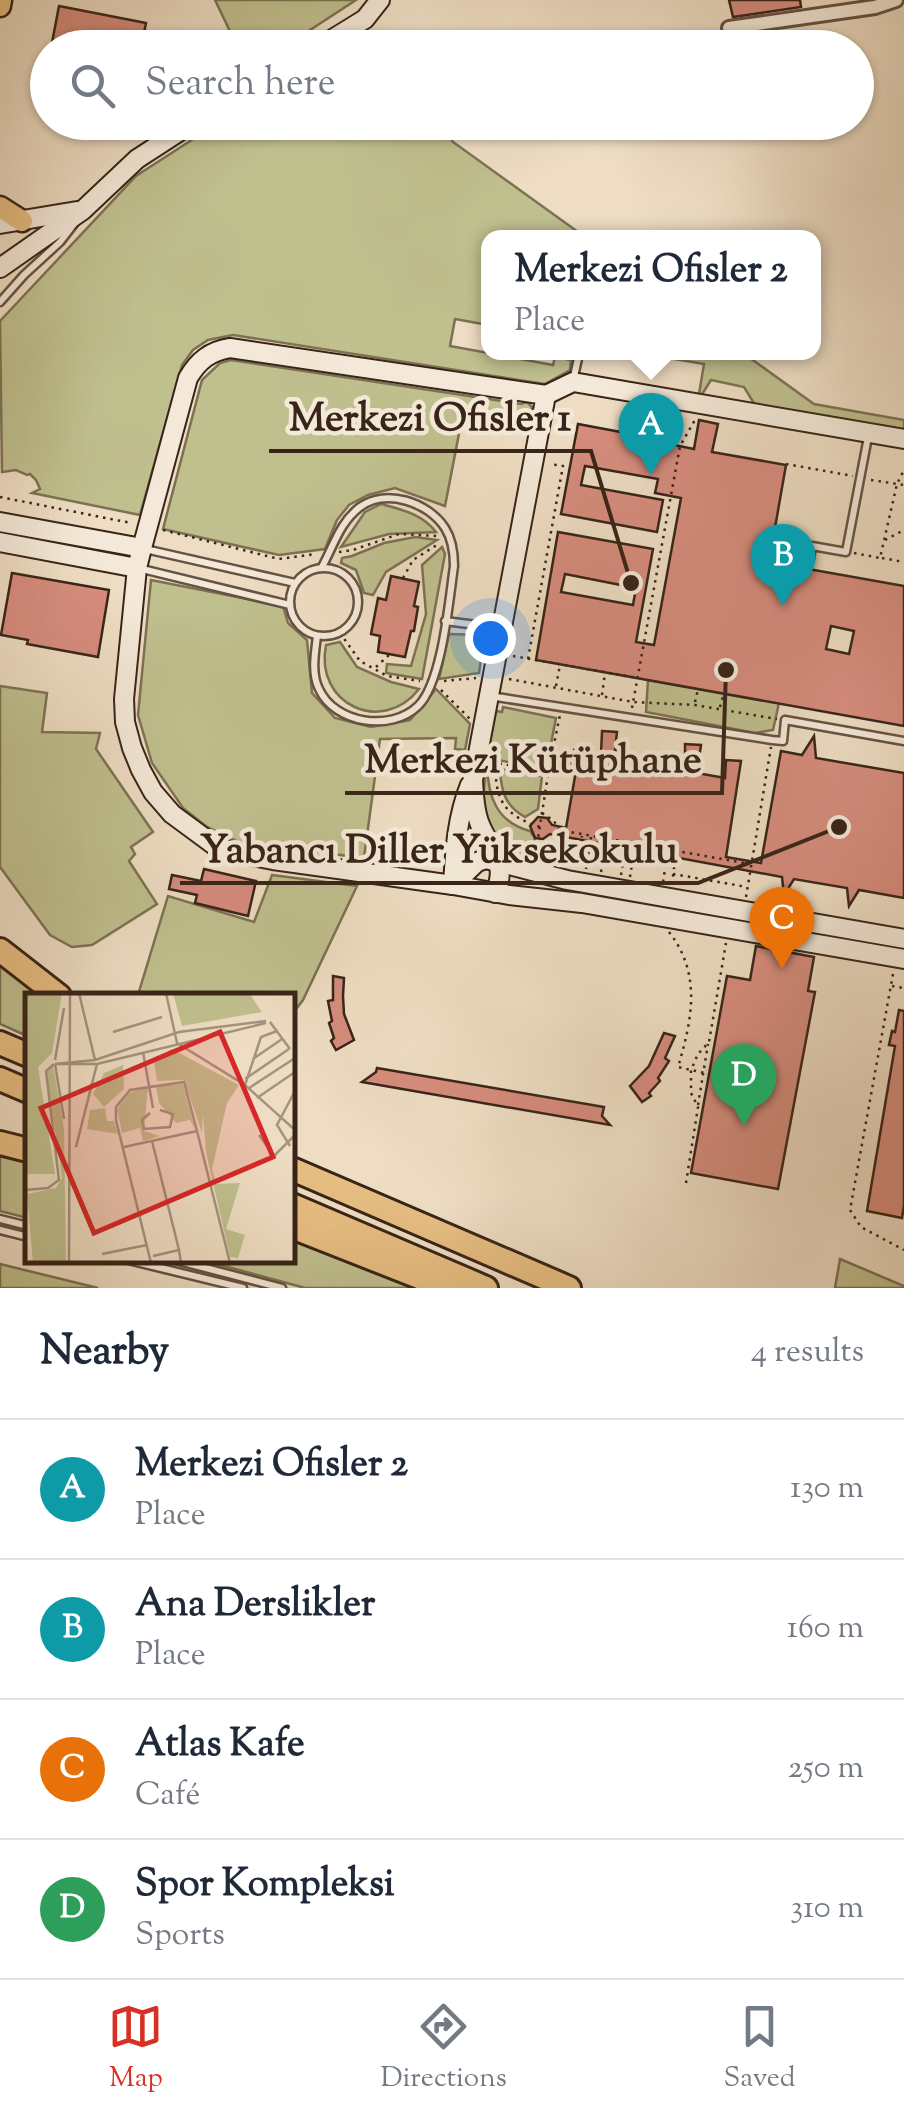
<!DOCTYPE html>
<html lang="en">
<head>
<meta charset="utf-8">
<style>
  body { margin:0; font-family:"Sorts Mill Goudy",serif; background:#f6f6f7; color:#1f2937 }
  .you { position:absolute; left:490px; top:638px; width:35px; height:35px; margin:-25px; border:8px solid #fff; border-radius:50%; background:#1a73e8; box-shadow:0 0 0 15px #1a73e833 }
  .badge { display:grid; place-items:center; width:65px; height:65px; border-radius:50%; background:#d93025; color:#fff; font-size:32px; font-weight:700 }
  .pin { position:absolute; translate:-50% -82px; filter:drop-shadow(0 2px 5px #0008) }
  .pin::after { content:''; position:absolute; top:52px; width:35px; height:30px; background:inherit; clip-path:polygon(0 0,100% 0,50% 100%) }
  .popup { position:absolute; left:481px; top:230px; width:340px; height:130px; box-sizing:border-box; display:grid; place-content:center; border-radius:20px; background:#fff; filter:drop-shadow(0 2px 8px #0005); font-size:32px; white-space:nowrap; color:#747a83 }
  .popup b { font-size:38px; color:#1f2937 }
  .popup::after { content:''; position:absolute; left:50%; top:100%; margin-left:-20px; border:20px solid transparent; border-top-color:#fff }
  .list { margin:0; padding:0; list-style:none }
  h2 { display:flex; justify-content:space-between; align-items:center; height:130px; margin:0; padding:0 40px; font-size:42px }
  h2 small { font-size:32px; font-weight:400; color:#747a83 }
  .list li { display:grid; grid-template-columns:65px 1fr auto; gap:30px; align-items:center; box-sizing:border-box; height:140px; padding:0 40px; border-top:2px solid #e0e1e3 }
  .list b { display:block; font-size:38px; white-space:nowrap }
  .list p { margin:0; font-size:32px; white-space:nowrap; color:#747a83 }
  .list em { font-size:32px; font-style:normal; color:#747a83 }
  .icon { flex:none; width:55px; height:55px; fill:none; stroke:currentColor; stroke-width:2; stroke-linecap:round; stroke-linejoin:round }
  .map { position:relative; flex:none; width:904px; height:1288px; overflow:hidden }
  .search { position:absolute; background:#fff; box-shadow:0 2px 8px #0004; left:30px; right:30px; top:30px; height:110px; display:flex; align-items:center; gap:25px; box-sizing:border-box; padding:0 35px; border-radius:55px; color:#747a83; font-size:38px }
  .sheet { height:690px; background:#fff }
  nav { display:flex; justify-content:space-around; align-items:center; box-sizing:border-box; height:140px; border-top:2px solid #e0e1e3; background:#fff; font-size:28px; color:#747a83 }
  nav a { display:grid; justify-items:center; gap:5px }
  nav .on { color:#d93025 }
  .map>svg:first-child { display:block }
  .green { fill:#c0bf8e; stroke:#7c7253; stroke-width:2.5 }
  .building { fill:#d68c7d; stroke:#382418; stroke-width:2.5; fill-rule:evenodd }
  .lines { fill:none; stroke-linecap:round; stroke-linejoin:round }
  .lane-casing { stroke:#665243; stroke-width:11 }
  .street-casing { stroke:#665243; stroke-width:18 }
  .secondary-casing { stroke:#382418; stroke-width:22 }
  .primary-casing { stroke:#382418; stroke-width:25 }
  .highway-casing { stroke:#382418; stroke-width:28 }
  .path { stroke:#382418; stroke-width:2.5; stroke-dasharray:2.5 5; stroke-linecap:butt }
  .lane { stroke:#f4e9d8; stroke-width:6 }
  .street { stroke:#f4e9d8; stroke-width:12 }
  .secondary { stroke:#f4e9d8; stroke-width:18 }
  .primary { stroke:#e7be82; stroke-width:20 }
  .highway { stroke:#e7be82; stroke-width:22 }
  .inset-road { fill:none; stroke:#a5937f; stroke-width:2.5 }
  .view { fill:#d62828; fill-opacity:0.15; stroke:#d62828; stroke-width:5 }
  .inset-edge { fill:none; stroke:#382418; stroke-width:5 }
  .leader { fill:none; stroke:#382418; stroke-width:4 }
  .callout-dot { fill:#382418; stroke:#f4e9d8; stroke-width:4 }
  .callout-label { font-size:40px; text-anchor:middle; font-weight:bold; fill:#382418; stroke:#f4e9d8; stroke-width:9; stroke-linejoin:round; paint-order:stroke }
</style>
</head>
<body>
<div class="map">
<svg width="904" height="1288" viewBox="0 0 904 1288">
  <rect width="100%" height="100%" fill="#eeddc3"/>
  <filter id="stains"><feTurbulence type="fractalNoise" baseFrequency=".002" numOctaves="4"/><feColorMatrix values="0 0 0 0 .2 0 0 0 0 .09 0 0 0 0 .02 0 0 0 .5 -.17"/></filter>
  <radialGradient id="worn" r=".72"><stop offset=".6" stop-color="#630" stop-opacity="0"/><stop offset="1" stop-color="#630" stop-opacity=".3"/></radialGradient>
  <g class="green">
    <path d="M 215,0 L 356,0 L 284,47 L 238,48 Z"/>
    <path d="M 218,123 L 441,123 L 453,142 L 585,237 L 488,238 L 488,325 L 455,319 L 450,346 L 553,365 L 555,357 L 571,360 L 570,370 L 545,384 L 233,335 L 208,340 L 193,350 L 182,365 L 140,515 L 32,493 L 40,489 L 36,480 L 30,474 L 27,475 L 16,470 L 2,472 L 0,321 L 136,176 Z"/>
    <path d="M 639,353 L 743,353 L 814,404 L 904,420 L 904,431 L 755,405 L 744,387 L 711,380 L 701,396 L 699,394 L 704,364 Z"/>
    <path d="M 231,360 L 521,404 L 527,402 L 532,407 L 531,413 L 524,420 L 492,415 L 488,417 L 463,413 L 445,506 L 395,488 L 368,495 L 349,505 L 337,520 L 325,549 L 279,555 L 163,529 L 202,380 L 220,363 Z"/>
    <path d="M 381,504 C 403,510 422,514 436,532 L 389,534 L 341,547 L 365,512 Z"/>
    <path d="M 415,537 L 437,540 L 386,572 L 373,595 L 364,593 L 356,570 L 341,563 L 342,558 L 352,556 L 384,543 Z"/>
    <path d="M 442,547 L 445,554 L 422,679 L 386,673 L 387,664 L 411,666 L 426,614 L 422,565 Z"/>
    <path d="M 151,580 L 283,606 L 288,623 L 307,640 L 312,693 L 335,718 L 371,727 L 410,720 L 436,689 L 470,724 L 465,750 L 455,749 L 456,738 L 380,739 L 364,858 L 238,842 L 207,827 L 183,808 L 152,763 L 138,715 Z"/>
    <path d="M 449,634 L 481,635 L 484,639 L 479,673 L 439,679 Z"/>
    <path d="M 340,642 L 357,667 L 391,682 L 419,689 C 382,736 314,704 326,645 Z"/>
    <path d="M 648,680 L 779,703 L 773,730 L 755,733 L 646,712 Z"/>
    <path d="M 0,686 L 47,693 L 42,732 L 100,733 L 96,749 L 153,832 L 131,847 L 135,854 L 129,861 L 157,904 L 92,945 L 72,947 L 50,935 L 0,867 Z"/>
    <path d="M 503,707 L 556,718 L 546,769 L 487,758 L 496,711 L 502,712 Z"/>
    <path d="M 487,765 C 488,796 496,822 530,831 L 535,838 L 528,863 C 521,860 510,858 504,853 C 479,833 482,793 487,765 Z"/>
    <path d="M 500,769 L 542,776 L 538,809 L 525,817 C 505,806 501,791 500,769 Z"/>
    <path d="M 272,875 L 357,886 L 303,1000 L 293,1013 L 292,996 L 138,995 L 168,896 L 254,922 Z"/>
    <path d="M 0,959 L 46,995 L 28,996 L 27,1036 L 0,1024 Z"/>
    <path d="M 0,1156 L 27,1163 L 27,1218 L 0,1211 Z"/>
    <path d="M 293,1241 L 423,1288 L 305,1288 L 206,1261 L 292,1260 Z"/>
    <path d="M 840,1259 L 904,1286 L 904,1288 L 835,1288 Z"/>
    <path d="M 0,1264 L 98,1288 L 0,1288 Z"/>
  </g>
  <g class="building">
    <path d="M 729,0 L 800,0 L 801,7 L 733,17 Z"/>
    <path d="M 59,6 L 146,23 L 141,48 L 51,48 Z"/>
    <path d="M 699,420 L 718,424 L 712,452 L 786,465 L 769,562 L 904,586 L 904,726 L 536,660 L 558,532 L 653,549 L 636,642 L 654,645 L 681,498 L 655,493 L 658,479 L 585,466 L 581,485 L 663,500 L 657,532 L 561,514 L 578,424 L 674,442 L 674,445 L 694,449 ZM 565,574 L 636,588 L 633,605 L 561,592 ZM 831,626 L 854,631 L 849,654 L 826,649 Z"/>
    <path d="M 12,573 L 109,590 L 98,657 L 27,644 L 28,640 L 1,635 Z"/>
    <path d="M 391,576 L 419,582 L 414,606 L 418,607 L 414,631 L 411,631 L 405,657 L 378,652 L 380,636 L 371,634 L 378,598 L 386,600 Z"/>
    <path d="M 602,731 L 617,732 L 615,750 L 625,752 L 624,759 L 663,766 L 665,758 L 685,762 L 685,744 L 701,745 L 697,773 L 725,778 L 726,760 L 741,761 L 726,857 L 761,863 L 781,751 L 802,755 L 814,736 L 816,758 L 904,773 L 904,898 L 859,890 L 849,906 L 847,888 L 794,879 L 784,895 L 782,877 L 550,834 L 543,839 L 535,838 L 530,826 L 538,817 L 547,818 L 552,825 L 566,828 L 577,765 L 571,764 L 574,750 L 601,755 Z"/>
    <path d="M 204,869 L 256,881 L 248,916 L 195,903 L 197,895 L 169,889 L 172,875 L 201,881 Z"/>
    <path d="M 756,946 L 814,957 L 808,991 L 815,992 L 778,1189 L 691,1173 L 727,976 L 750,980 Z"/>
    <path d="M 333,976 L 344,978 L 343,996 L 344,1014 L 354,1040 L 336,1050 L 331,1041 L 334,1038 L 329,1023 L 332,1021 L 328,1001 L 333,1000 Z"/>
    <path d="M 899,1010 L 904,1011 L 904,1205 L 902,1218 L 867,1211 L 895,1046 L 889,1045 L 892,1031 L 895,1032 Z"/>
    <path d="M 664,1033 L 675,1036 L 665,1058 L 669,1061 L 658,1078 L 660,1081 L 649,1093 L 651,1096 L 642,1102 L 630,1086 L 649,1066 Z"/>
    <path d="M 377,1068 L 604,1107 L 602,1116 L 610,1125 L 362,1082 L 376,1072 Z"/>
  </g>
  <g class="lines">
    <defs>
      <g id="lane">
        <path d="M 0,302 L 24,275 L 60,242 L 74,224"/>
        <path d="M 573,381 L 579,354"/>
        <path d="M 145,549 L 295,583"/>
        <path d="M 810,559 L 812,546 L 846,552 L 868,437"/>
        <circle cx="324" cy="602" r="34"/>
        <path d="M 138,568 L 290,605"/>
        <path d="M 445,621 L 500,628"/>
        <path d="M 317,636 C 315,653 311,673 319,689 C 335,724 391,732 418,706 C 442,683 449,601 454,566 C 454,553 452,539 445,528 C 428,502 386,488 360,507 C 340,522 334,545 322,567"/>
        <path d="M 490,696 L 772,740 L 783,741 L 785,720 L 904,741"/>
        <path d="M 0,1219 L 28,1226"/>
        <path d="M 0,1230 L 28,1237"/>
        <path d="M 128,1260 L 243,1288"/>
        <path d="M 175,1260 L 282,1288"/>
      </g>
      <path id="street" d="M 729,28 L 875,7 L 896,0"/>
      <g id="secondary">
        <path d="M 318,48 L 365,19 L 380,0"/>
        <path d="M 0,224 L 77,211"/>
        <path d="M 0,268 L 83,210 L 137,159 L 194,122"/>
        <path d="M 546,395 L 573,382 L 904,439"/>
        <path d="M 0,522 L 142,548"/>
        <path d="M 0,542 L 137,568"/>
        <path d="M 453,885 L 477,862 L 486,859 L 567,880 L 904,939"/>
        <path d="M 453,885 C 455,850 457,817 470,785"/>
        <path d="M 495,893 C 509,862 489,849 479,822 C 474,808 474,795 473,780 L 546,395 L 230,348 C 210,351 198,361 188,378 L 142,548 L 137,568 L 124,699 L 125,722 L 132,748 L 141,770 L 153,792 L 172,814 L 214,845 L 236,853 L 273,860 L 453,885 L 509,895 L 582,903 L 904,959"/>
      </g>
      <g id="primary">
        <path d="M 0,6 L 1,0"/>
        <path d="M 0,207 L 22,221"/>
      </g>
      <g id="highway">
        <path d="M 0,950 L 59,996"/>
        <path d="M 0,1043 L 28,1055"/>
        <path d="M 0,1079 L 28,1091"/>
        <path d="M 0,1143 L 28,1150"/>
        <path d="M 292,1169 L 569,1288"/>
        <path d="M 292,1205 L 486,1288"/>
        <path d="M 292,1227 L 447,1288"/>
      </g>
    </defs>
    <use href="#lane" class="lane-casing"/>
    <use href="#street" class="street-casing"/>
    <use href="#secondary" class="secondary-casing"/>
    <use href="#primary" class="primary-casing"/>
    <use href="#highway" class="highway-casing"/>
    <g class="path">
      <path d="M 786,464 L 853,476"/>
      <path d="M 871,480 L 904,485"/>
      <path d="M 0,497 L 131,523"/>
      <path d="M 163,530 L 279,559 L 316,554"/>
      <path d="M 885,540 L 904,530"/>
      <path d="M 339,552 L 353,550 L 399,534 L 438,536"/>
      <path d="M 854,553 L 880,558 L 897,484 L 904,470"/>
      <path d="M 882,558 L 904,562"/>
      <path d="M 403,578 L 413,560 L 440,543"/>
      <path d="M 340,633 L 360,661 L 387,676 L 420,681"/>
      <path d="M 513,656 L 638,678"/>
      <path d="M 528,659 L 563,466 L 550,464"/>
      <path d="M 376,667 L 390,654"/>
      <path d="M 509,679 L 633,702 L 695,705 L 777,719"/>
      <path d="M 444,681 L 476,678"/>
      <path d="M 556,686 L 560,665"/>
      <path d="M 441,690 L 470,719"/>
      <path d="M 602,695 L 605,673"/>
      <path d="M 695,702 L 698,689"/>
      <path d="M 720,707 L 724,693"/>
      <path d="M 632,708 L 680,446 L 695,420"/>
      <path d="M 492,762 L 548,773 L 560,715"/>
      <path d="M 496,764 C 494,801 506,816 540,827"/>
      <path d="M 548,775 L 536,851 C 551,854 565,853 579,859"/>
      <path d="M 542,813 L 554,821 L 559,830 L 750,864"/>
      <path d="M 577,867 L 582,836"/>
      <path d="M 586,869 L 591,837"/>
      <path d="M 601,872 L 607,840"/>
      <path d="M 673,874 L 747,887"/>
      <path d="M 621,875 L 626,843"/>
      <path d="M 630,877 L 635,845"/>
      <path d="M 663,882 L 668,851"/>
      <path d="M 672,884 L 676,852"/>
      <path d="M 746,897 L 771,747"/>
      <path d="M 669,932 C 702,974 692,1020 678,1067 L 709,1074"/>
      <path d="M 893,974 L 850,1210 L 861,1227 L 904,1250"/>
      <path d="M 892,986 L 904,988"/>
      <path d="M 698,1105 L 708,1044"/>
      <path d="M 686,1183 L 698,1107 L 691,1093 L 691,1070 L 698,1054 L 709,1042 L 726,943"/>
    </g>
    <use href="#lane" class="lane"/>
    <use href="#street" class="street"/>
    <use href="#secondary" class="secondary"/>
    <use href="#primary" class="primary"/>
    <use href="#highway" class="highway"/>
  </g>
  <g transform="translate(25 993)">
    <rect width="270" height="270" fill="#eeddc3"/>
    <path d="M 0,0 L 37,0 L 27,60 L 13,74 L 30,181 L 0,181 ZM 148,0 L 224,0 L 237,19 L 157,33 ZM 147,56 L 214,92 L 202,110 L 187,176 L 191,191 L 215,190 L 201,236 L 220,242 L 213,265 L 205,264 L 181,159 L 178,121 L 177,140 L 159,87 L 132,88 L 129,67 ZM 28,72 L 39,136 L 41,270 L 8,270 L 2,201 L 31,195 L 37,185 L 21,77 ZM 98,72 L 99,96 L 79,114 L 68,101 L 79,80 ZM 158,91 L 170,136 L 165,127 L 151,130 L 134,110 L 131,93 ZM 123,94 L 119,138 L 135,143 L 118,148 L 115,135 L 97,140 L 92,116 L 104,100 ZM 80,115 L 82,128 L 89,128 L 93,141 L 62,136 L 65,117 Z" fill="#c0bf8e"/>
    <path class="inset-road" d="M 54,0 L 70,67M 141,0 L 152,50 L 220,92 L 270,137M 241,28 L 154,39 L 70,67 L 30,71 L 72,71 L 241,30M 245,29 L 265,56M 88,39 L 137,24M 118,59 L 128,115M 228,66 L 257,46M 30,67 L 39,15M 30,71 L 39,126M 220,86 L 264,56M 220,92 L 236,44 L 252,38M 224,95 L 270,65M 232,105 L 270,79M 125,120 L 117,127 L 119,136 L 145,134 L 148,121 L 135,117M 172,138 L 205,270M 234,142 L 249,163 L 270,142M 127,148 L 154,257M 265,153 L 252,132 L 270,98M 51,154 L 72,71M 99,154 L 172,138 L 159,89 L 105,97 L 91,114 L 91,127 L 126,270M 0,197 L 23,195 L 34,187 L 21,78 L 29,71M 77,261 L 122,252M 128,263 L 154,257 L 156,270M 44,270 L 45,0"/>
    <path class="view" d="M 195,39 L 248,164 L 69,240 L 16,115 Z"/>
    <rect width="270" height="270" class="inset-edge"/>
  </g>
  <path class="leader" d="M631 583L591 451H269M726 670L722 793H345M839 827L698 883H180"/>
  <g class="callout-dot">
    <circle cx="631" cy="583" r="10"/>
    <circle cx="726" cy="670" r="10"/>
    <circle cx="839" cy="827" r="10"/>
  </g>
  <g class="callout-label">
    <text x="430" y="430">Merkezi Ofisler 1</text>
    <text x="533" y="772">Merkezi Kütüphane</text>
    <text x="439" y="862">Yabancı Diller Yüksekokulu</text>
  </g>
  <rect width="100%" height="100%" filter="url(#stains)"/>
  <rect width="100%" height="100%" fill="url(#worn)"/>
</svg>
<div class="you"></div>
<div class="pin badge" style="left:651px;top:475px;background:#0f9aa8">A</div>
<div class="popup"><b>Merkezi Ofisler 2</b>Place</div>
<div class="pin badge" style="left:783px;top:606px;background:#0f9aa8">B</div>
<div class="pin badge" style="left:782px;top:969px;background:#e8710a">C</div>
<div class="pin badge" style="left:744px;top:1126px;background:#2e9e5b">D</div>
<div class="search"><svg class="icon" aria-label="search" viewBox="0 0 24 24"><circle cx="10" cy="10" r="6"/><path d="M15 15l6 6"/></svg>Search here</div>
</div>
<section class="sheet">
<h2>Nearby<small>4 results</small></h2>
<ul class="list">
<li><span class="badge" style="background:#0f9aa8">A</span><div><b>Merkezi Ofisler 2</b><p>Place</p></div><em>130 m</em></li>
<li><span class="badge" style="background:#0f9aa8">B</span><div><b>Ana Derslikler</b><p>Place</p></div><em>160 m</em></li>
<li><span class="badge" style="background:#e8710a">C</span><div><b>Atlas Kafe</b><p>Café</p></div><em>250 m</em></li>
<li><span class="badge" style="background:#2e9e5b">D</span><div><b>Spor Kompleksi</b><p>Sports</p></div><em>310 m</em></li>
</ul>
</section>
<nav>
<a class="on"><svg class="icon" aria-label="map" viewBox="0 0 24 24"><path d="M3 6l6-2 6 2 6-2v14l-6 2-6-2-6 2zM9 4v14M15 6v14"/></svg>Map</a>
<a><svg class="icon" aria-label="directions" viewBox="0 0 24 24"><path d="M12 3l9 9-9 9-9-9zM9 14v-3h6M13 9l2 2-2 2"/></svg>Directions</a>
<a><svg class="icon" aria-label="saved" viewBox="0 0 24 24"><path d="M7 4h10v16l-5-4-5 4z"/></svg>Saved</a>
</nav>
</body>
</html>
